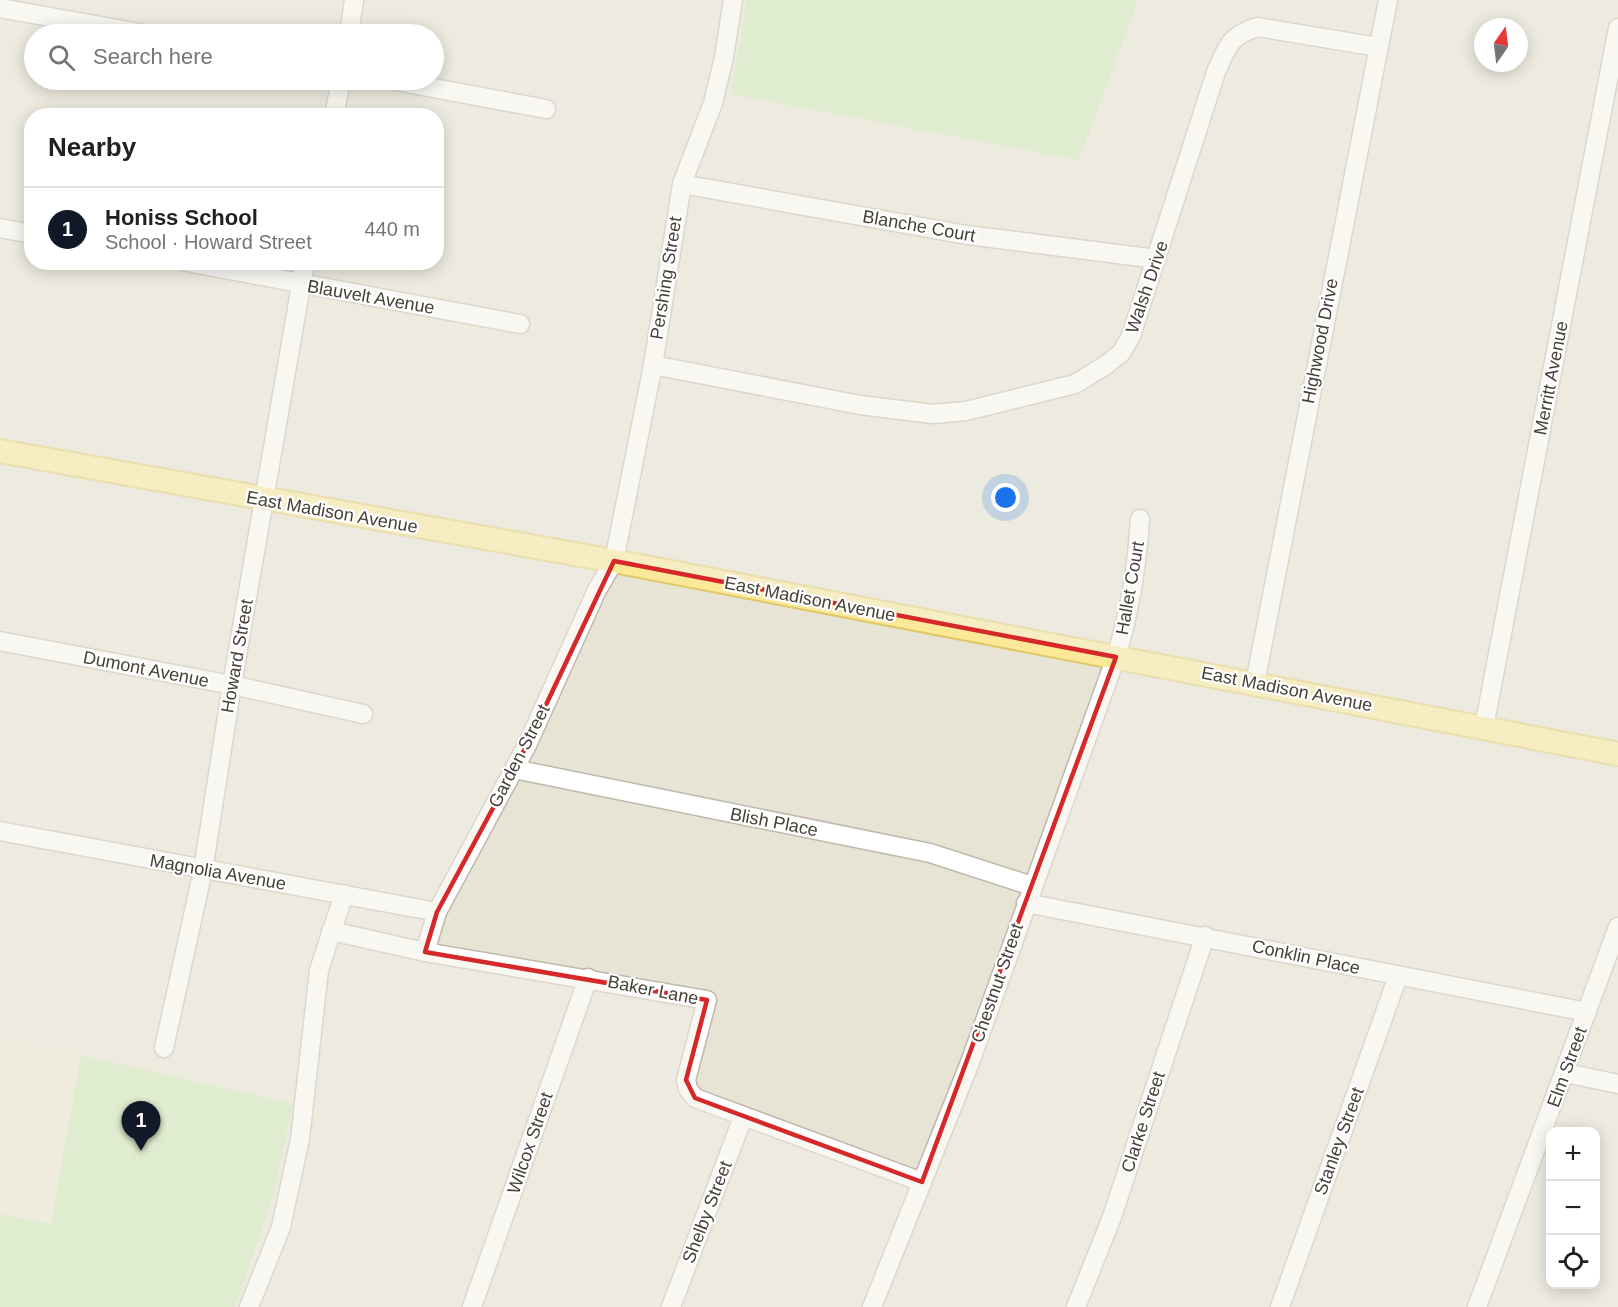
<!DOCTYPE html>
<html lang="en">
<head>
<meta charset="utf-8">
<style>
  body { margin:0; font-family:Arial,sans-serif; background:#f6f6f6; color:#202124 }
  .controls { position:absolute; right:18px; bottom:18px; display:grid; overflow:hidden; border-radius:12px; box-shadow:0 3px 15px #0003 }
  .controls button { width:54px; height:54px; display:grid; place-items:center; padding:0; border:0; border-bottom:2px solid #e0e0e0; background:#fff; color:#202124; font:30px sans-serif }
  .compass { position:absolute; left:1474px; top:18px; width:54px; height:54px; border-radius:50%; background:#fff; box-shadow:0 3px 15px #0003; rotate:14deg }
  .you { position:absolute; left:1006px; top:498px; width:21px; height:21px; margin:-15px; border:4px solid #fff; border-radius:50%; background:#1a73e8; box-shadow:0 0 0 9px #1a73e833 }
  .badge { display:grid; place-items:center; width:39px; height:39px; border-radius:50%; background:#111827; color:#fff; font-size:20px; font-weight:700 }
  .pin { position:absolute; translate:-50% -50px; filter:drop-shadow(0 2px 3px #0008) }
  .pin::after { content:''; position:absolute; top:32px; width:21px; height:18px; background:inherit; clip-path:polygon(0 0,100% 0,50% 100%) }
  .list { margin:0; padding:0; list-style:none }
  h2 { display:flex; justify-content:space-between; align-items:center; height:78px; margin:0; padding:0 24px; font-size:26px }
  h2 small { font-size:20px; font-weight:400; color:#757577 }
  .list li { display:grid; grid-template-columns:39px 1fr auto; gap:18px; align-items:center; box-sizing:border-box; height:84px; padding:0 24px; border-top:2px solid #e0e0e0 }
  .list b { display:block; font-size:22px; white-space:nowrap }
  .list p { margin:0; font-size:20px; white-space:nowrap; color:#757577 }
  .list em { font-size:20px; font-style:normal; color:#757577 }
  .icon { flex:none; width:33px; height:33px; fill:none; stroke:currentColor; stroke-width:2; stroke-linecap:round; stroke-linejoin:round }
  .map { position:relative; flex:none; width:1618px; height:1307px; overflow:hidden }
  .search { position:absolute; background:#fff; box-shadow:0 3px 15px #0003; left:24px; top:24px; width:420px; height:66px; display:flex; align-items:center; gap:15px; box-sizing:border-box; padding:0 21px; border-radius:33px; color:#757577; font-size:22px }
  .panel { position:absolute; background:#fff; box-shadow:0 3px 15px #0003; left:24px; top:108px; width:420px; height:162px; border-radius:24px }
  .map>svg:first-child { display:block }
  .residential { fill:#e7e3d5; fill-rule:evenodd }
  .education { fill:#ece7d1 }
  .park { fill:#c9e6b1 }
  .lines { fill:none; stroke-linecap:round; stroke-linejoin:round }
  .minor-casing { stroke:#beb9aa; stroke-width:21 }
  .major-casing { stroke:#e0c868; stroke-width:26 }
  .minor { stroke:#fff; stroke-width:18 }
  .major { stroke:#fbe898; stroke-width:22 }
  .marked { fill:none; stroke:#d62828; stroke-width:4.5; stroke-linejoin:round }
  .labels { text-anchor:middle; stroke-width:4.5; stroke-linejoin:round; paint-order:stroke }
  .street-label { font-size:18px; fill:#464136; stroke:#fff }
</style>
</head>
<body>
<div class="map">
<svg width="1618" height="1307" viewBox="0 0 1618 1307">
  <rect width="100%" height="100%" fill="#f3f1e7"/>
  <path class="residential" d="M 0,0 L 1618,0 L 1618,1307 L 0,1307 ZM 1483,27 L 1519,27 L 1519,63 L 1483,63 ZM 34,34 L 434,34 L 434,80 L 34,80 ZM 32,116 L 436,116 L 436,262 L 32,262 ZM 1550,1132 L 1596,1132 L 1596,1284 L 1550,1284 Z"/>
  <path class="education" d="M 0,1037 L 293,1104 L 273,1197 L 235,1307 L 0,1307 Z"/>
  <g class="park">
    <path d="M 747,0 L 1138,0 L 1079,160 L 731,94 Z"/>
    <path d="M 81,1055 L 293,1104 L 273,1197 L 235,1307 L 0,1307 L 0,1214 L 51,1224 Z"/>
  </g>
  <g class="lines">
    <defs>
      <g id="minor">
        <path d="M 0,8 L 145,34"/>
        <path d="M 349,34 L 354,0"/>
        <path d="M 391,80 L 546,109"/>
        <path d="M 334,116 L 341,80"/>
        <path d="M 682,184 L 967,235 L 1157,259"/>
        <path d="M 0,228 L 32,234"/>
        <path d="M 187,262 L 520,324"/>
        <path d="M 653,365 L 860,405 L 933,414 L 966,411 L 1075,384 L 1106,365 L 1121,353 L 1131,336 L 1216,72 C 1228,46 1228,37 1257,27 L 1378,47"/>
        <path d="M 0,641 L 232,685 L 363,714"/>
        <path d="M 1255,683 L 1388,0"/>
        <path d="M 1484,727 L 1618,28"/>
        <path d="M 514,769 L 930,853 L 1032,886"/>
        <path d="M 0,831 L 437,912"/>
        <path d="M 1026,903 L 1587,1012"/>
        <path d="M 331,931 L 425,952 L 707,1000 L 686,1080 L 688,1089 L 695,1098 L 922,1182"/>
        <path d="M 425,952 L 437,912 L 527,745 L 597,590 L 614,561 L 653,365 L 682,184 L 713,103 L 724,57 L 733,0"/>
        <path d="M 164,1048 L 203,870 L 232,685 L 305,262"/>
        <path d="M 1566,1073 L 1618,1084"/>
        <path d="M 249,1307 L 281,1227 L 300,1139 L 319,970 L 344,894"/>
        <path d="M 472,1307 L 588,978"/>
        <path d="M 671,1307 L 743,1117"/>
        <path d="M 872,1307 L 969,1065 L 1116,657 C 1130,611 1137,567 1140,519"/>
        <path d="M 1076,1307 L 1112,1217 L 1205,936"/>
        <path d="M 1280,1307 L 1398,976"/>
        <path d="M 1477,1307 L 1618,927"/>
      </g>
      <path id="major" d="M 0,451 L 614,561 L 1618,754"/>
    </defs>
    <use href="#minor" class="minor-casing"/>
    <use href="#major" class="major-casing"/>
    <use href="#minor" class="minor"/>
    <use href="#major" class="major"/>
  </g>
  <path d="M0 0H1618V1307H0ZM 614,561 L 1116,657 L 922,1182 L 695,1098 L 686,1080 L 707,1000 L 425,952 L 437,912 L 527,745 Z" fill="#f3f1e7" fill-opacity=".55" fill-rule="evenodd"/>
  <path class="marked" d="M 614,561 L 1116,657 L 922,1182 L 695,1098 L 686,1080 L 707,1000 L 425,952 L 437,912 L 527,745 Z"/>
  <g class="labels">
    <g class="street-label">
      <text transform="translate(919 226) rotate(10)" y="6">Blanche Court</text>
      <text transform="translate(666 278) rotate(-81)" y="6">Pershing Street</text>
      <text transform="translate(1147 287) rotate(-71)" y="6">Walsh Drive</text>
      <text transform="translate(371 297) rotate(10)" y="6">Blauvelt Avenue</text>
      <text transform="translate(1320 341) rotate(-79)" y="6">Highwood Drive</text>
      <text transform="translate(1551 378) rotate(-79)" y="6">Merritt Avenue</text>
      <text transform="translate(332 512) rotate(10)" y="6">East Madison Avenue</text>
      <text transform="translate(1130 588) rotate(-80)" y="6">Hallet Court</text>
      <text transform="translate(810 599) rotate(11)" y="6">East Madison Avenue</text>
      <text transform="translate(237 656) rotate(-80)" y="6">Howard Street</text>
      <text transform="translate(146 669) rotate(11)" y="6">Dumont Avenue</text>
      <text transform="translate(1287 689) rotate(11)" y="6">East Madison Avenue</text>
      <text transform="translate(519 756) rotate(-63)" y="6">Garden Street</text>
      <text transform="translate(774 822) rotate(11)" y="6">Blish Place</text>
      <text transform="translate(218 872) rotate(10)" y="6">Magnolia Avenue</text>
      <text transform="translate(1306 957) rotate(12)" y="6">Conklin Place</text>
      <text transform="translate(997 983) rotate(-71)" y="6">Chestnut Street</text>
      <text transform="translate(653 990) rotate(11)" y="6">Baker Lane</text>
      <text transform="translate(1567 1067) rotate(-70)" y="6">Elm Street</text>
      <text transform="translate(1143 1122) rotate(-72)" y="6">Clarke Street</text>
      <text transform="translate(1339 1141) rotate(-70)" y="6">Stanley Street</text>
      <text transform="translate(530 1143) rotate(-71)" y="6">Wilcox Street</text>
      <text transform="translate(707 1212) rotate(-69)" y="6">Shelby Street</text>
    </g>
  </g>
</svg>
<div class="controls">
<button>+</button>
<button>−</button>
<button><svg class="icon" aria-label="locate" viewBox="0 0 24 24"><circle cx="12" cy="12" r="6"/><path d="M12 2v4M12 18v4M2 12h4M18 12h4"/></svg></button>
</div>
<svg class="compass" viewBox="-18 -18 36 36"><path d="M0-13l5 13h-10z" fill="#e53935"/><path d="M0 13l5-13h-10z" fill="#757577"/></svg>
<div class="you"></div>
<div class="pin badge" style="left:141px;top:1151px">1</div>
<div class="search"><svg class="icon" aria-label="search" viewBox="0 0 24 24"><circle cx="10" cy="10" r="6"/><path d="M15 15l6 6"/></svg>Search here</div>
<section class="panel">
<h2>Nearby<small></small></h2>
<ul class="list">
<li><span class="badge">1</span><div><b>Honiss School</b><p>School · Howard Street</p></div><em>440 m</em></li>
</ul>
</section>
</div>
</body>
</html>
